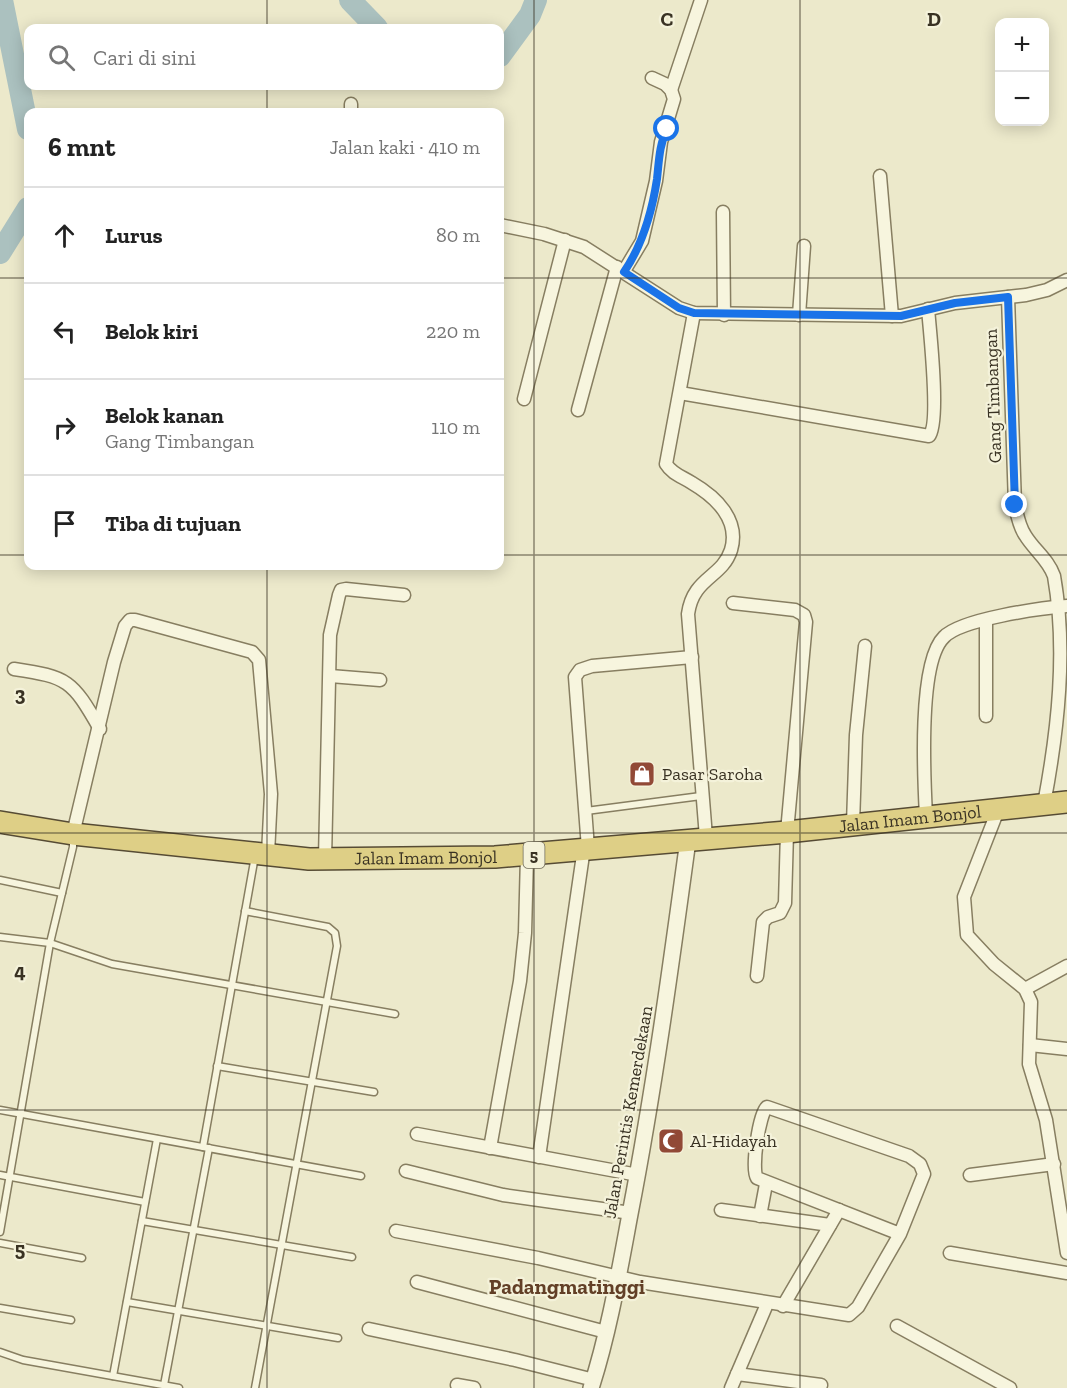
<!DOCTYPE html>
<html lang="id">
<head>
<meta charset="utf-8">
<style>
  body { margin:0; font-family:"Zilla Slab",serif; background:#f2f2f2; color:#222 }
  .controls { position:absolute; right:18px; top:18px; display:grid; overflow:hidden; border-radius:12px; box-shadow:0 3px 15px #0003 }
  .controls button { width:54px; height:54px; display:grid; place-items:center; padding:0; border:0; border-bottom:2px solid #e0e0e0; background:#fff; color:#222; font:30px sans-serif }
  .stop { position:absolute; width:18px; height:18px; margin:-14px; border:4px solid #1a73e8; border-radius:50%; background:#fff }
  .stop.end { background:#1a73e8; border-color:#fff; box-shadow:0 2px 6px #0008 }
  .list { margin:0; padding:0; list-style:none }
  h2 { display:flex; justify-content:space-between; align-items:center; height:78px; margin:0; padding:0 24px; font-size:26px }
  h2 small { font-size:20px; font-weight:400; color:#767676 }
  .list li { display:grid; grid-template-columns:39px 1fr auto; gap:18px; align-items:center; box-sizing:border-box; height:96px; padding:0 24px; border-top:2px solid #e0e0e0 }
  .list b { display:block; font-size:22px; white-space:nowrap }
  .list p { margin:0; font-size:20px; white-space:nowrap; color:#767676 }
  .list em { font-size:20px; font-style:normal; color:#767676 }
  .icon { flex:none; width:33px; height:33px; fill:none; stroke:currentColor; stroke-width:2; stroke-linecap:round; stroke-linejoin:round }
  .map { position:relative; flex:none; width:1067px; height:1388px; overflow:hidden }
  .search { position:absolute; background:#fff; box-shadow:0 3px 15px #0003; left:24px; top:24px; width:480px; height:66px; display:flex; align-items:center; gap:15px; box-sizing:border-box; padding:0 21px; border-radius:12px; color:#767676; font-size:22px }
  .panel { position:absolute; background:#fff; box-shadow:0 3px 15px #0003; left:24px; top:108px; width:480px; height:462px; border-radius:12px }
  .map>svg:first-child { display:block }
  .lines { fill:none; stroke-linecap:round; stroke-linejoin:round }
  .river { stroke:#abc1bf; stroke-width:22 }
  .service-casing { stroke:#877e61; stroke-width:9 }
  .minor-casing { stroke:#877e61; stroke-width:15 }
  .tertiary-casing { stroke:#877e61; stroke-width:18 }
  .trunk-casing { stroke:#564b34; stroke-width:24 }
  .service { stroke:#f7f5de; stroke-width:6 }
  .minor { stroke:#f7f5de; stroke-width:12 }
  .tertiary { stroke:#f7f5de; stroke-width:15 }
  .trunk { stroke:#decf86; stroke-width:21 }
  .route { stroke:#1a73e8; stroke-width:8 }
  .grid { fill:none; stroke:#393223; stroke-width:1.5; stroke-opacity:0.55 }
  .labels { text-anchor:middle; stroke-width:4.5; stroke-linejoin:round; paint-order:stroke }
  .shield { fill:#f4f2da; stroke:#716c5a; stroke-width:1.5 }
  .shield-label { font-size:16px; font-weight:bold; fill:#393223 }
  .street-label { font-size:18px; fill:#393223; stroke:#f4f2da }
  .poi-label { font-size:18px; fill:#393223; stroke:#f4f2da; text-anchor:start }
  .quarter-label { font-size:21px; font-weight:bold; fill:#623f26; stroke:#f4f2da }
  .grid-label { font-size:20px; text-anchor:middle; font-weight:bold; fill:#393223; stroke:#f4f2da; stroke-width:4.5; stroke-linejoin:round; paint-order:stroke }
</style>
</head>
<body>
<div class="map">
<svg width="1067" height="1388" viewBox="0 0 1067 1388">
  <rect width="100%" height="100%" fill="#ece9cb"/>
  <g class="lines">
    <g class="river">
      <path d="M 2,0 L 28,129"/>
      <path d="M 350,0 L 377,28"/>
      <path d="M 500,56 L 530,15 L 536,0"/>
      <path d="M 0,253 L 28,208"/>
    </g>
    <defs>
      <g id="service">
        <path d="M 586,811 L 701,796"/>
        <path d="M 0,880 L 62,893"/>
        <path d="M 245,911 L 328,927 L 335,933 L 337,946 L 255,1388"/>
        <path d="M 0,937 L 50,943 L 112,964 L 395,1014"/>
        <path d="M 217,1066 L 374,1092"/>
        <path d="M 0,1110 L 361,1176"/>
        <path d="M 203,1147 L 255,856"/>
        <path d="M 0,1175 L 145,1202"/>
        <path d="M 142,1221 L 352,1257"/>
        <path d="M 0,1232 L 50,943 L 73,847 L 73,838"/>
        <path d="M 0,1243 L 82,1258"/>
        <path d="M 127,1302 L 338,1338"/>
        <path d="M 0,1308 L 71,1320"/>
        <path d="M 0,1352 L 23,1360 L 179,1388"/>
        <path d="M 113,1376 L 157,1139"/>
        <path d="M 164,1385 L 209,1148"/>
      </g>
      <g id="minor">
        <path d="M 671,90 L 701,0"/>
        <path d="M 351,104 L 351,112"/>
        <path d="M 880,176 L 892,316"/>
        <path d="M 723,212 L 724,315"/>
        <path d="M 500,225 L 544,234 L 584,247 L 679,308 L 694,313 L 901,316 L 955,303 L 1026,295 L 1047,290 L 1067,280"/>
        <path d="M 624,271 L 642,241 L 656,181 L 661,142 L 674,99 L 671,90 L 665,84 L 652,78"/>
        <path d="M 1008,297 L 1015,505 C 1017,515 1019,526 1025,535 C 1034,550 1048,559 1054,576 C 1067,650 1058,730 1044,804"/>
        <path d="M 694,313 L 666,464 C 672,474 683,477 692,483 C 716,497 740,520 731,550 C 722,578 693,577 688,614 L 706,837"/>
        <path d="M 799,315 L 804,246"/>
        <path d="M 680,393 L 929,436 C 940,424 930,331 928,309"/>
        <path d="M 524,399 L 565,240"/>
        <path d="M 578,410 L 617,267"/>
        <path d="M 733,603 L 795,610 L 804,615 L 806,622 L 787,832 L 785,903 L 780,913 L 768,917 L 763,922 L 757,976"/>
        <path d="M 986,621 L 986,716"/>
        <path d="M 14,669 C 68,677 72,680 100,729"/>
        <path d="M 330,676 L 380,680"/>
        <path d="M 998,810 L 964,897 L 967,935 L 994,964 L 1025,989 L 1031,1002 L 1029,1064 L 1046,1120 L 1067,1253"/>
        <path d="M 926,816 C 924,778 918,662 944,637 C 961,619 1041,608 1067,606"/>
        <path d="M 853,824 L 856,735 L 865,646"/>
        <path d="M 73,834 L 114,662 L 125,626 L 130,620 L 135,620 L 252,652 L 259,660 L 271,794 L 268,854"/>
        <path d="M 588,848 L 575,677 L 580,670 L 592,666 L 692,657"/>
        <path d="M 325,859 L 330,635 L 339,595 L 341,590 L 346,589 L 404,595"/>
        <path d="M 1025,989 L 1067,966"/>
        <path d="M 1030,1045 L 1067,1049"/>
        <path d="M 417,1134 L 638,1175"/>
        <path d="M 490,1148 L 520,981 L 525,933 L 527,856"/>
        <path d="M 539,1157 L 584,848"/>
        <path d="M 406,1171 L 503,1195 L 631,1213"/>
        <path d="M 970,1175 L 1054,1164"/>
        <path d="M 721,1210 L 830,1225"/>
        <path d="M 760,1216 L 766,1184"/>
        <path d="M 396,1231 L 538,1258 L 640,1282 L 849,1315 L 858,1307 L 900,1234 L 924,1174 L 920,1164 L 909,1156 L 767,1107 C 759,1114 751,1169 757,1178 L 900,1234"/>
        <path d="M 950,1253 L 1067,1273"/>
        <path d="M 417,1282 L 606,1332"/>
        <path d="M 783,1306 L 839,1210"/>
        <path d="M 897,1326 L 1010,1388"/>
        <path d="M 369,1329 L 515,1360 L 594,1380"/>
        <path d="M 737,1374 L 821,1385"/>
        <path d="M 457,1385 L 474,1388"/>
        <path d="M 731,1388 L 767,1304"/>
      </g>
      <path id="tertiary" d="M 591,1388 C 609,1332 619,1273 630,1214 C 654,1090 671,965 688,840"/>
      <g id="trunk">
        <path id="s1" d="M 0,822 L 73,834 L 309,859 L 495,857 L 787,832 L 1067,802"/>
      </g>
    </defs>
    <use href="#service" class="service-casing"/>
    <use href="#minor" class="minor-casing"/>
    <use href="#tertiary" class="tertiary-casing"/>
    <use href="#trunk" class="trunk-casing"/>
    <use href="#service" class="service"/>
    <use href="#minor" class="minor"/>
    <use href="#tertiary" class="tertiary"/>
    <use href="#trunk" class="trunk"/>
  </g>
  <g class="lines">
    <path class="route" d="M 667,129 C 659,145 659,162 657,179 C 652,212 643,244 624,272 L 679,308 L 694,313 L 901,316 L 955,303 L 1008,297 L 1015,505"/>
  </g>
  <path class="grid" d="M 267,0 L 267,28M 534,0 L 534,1388M 800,0 L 800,1388M 267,86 L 267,112M 0,278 L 28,278M 500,278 L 1067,278M 0,555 L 28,555M 500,555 L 1067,555M 267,566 L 267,1388M 0,833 L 1067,833M 0,1110 L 1067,1110"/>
  <defs>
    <symbol id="shop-square" viewBox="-11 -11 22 22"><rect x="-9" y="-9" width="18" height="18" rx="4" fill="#914936" stroke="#f4f2da"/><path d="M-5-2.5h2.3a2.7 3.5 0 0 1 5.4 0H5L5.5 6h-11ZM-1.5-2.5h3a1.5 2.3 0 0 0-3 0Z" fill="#fff"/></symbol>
    <symbol id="mosque-square" viewBox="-11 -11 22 22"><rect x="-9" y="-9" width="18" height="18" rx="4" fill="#914936" stroke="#f4f2da"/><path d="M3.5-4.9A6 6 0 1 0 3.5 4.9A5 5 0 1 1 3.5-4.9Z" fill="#fff"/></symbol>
  </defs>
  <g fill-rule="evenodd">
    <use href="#shop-square" x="627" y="759" width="30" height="30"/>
    <use href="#mosque-square" x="656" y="1126" width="30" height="30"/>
  </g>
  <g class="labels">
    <rect class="shield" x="523.5" y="842" width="21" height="26" rx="4.5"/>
    <g class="shield-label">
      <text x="534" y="861">5</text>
    </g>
    <g class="street-label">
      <text transform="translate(993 396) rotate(-92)" y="6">Gang Timbangan</text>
      <text dy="6" stroke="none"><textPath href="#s1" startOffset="914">Jalan Imam Bonjol</textPath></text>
      <text dy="6" stroke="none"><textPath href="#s1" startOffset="428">Jalan Imam Bonjol</textPath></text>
      <text transform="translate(628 1112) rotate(-80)" y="6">Jalan Perintis Kemerdekaan</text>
    </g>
    <g class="poi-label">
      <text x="662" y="780">Pasar Saroha</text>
      <text x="690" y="1147">Al-Hidayah</text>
    </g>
    <g class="quarter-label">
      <text x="567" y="1294">Padangmatinggi</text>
    </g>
  </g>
  <g class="grid-label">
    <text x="667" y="26">C</text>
    <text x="934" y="26">D</text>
    <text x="20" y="701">3</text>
    <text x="20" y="978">4</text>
    <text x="20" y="1256">5</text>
  </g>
</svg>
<div class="controls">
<button>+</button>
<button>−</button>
</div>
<div class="stop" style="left:667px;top:129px"></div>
<div class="stop end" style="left:1015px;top:505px"></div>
<div class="search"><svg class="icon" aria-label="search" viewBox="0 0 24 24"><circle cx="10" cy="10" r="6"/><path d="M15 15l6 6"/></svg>Cari di sini</div>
<section class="panel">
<h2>6 mnt<small>Jalan kaki · 410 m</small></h2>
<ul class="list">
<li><svg class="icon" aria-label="ahead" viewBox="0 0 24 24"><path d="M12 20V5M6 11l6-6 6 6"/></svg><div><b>Lurus</b></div><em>80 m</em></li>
<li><svg class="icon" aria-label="left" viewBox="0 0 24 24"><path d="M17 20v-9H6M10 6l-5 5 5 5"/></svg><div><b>Belok kiri</b></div><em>220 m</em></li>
<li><svg class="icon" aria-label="right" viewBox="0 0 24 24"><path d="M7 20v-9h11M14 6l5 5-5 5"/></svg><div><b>Belok kanan</b><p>Gang Timbangan</p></div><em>110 m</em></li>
<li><svg class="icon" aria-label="arrive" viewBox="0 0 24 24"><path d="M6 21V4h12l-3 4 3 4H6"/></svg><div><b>Tiba di tujuan</b></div></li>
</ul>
</section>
</div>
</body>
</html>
